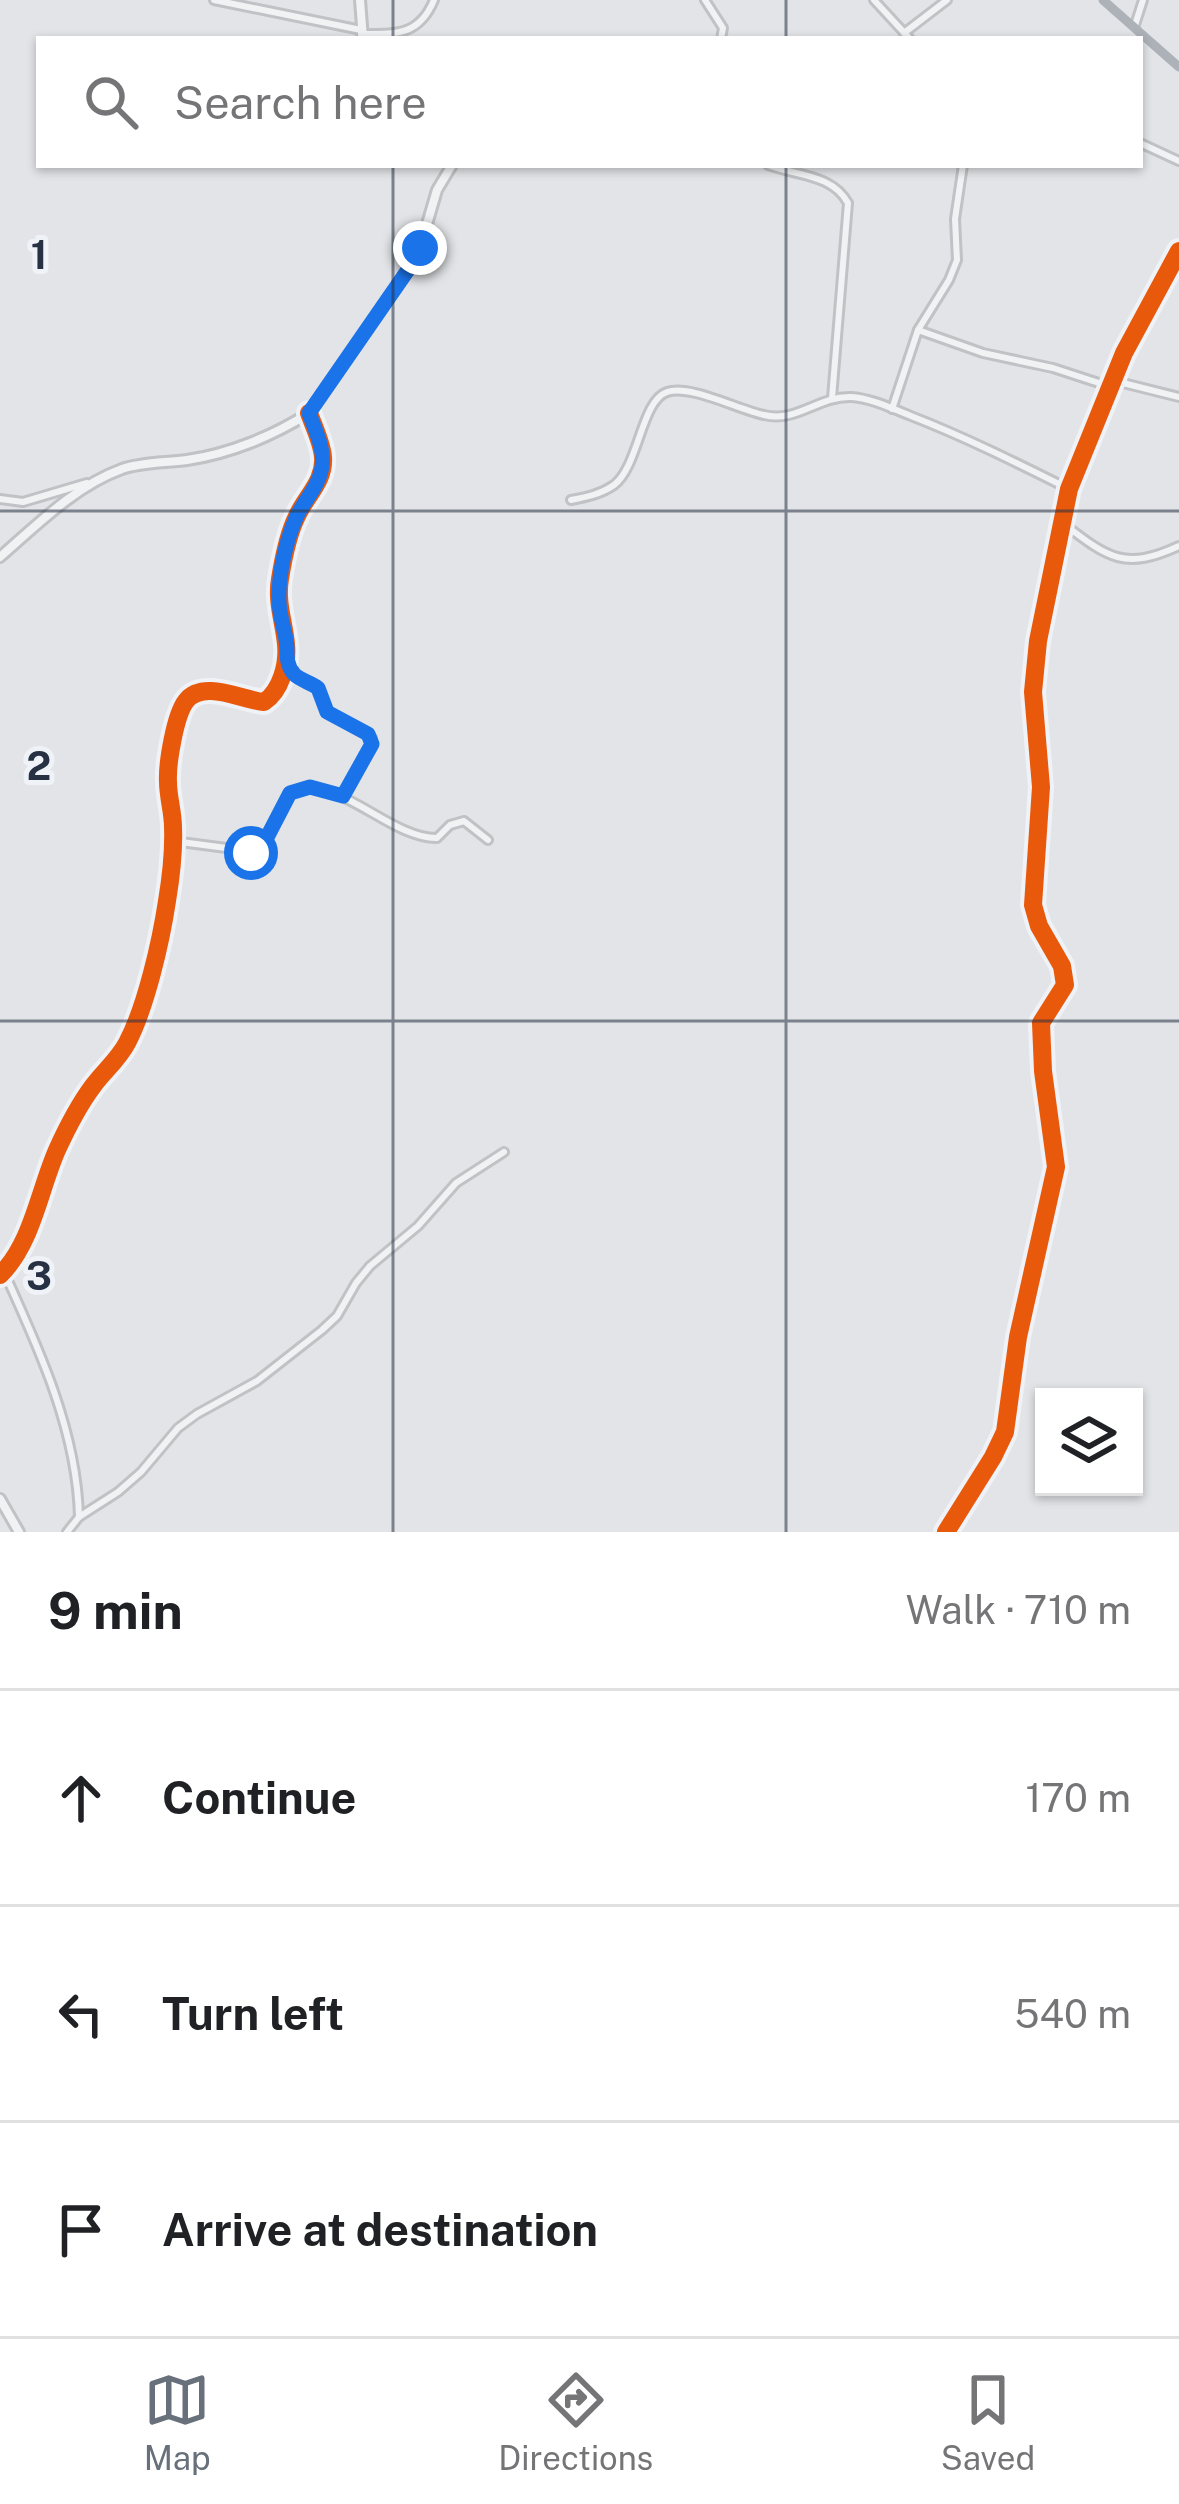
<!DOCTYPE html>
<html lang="en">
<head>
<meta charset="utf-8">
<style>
  body { margin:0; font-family:"Public Sans",sans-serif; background:#f6f6f6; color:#202124 }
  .controls { position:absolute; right:36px; bottom:36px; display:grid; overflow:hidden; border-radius:0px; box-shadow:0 3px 9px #0004 }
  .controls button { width:108px; height:108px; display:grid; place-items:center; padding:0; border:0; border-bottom:3px solid #e0e0e0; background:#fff; color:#202124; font:60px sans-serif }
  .stop { position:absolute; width:36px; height:36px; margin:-27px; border:9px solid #1a73e8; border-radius:50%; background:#fff }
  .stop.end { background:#1a73e8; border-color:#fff; box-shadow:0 3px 12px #0008 }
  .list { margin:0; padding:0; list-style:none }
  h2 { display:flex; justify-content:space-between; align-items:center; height:156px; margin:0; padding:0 48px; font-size:51px }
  h2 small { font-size:39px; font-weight:400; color:#757577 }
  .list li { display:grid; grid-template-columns:78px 1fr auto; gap:36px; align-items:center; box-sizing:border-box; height:216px; padding:0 48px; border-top:3px solid #e0e0e0 }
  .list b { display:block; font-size:45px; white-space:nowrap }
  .list em { font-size:39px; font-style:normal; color:#757577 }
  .icon { flex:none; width:66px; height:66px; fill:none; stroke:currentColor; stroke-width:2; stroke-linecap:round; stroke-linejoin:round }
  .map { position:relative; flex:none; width:1179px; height:1532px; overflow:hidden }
  .search { position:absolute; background:#fff; box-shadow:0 3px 9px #0004; left:36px; right:36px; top:36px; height:132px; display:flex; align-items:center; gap:30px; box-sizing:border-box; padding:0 42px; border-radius:0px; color:#757577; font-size:45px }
  .sheet { height:804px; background:#fff }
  nav { display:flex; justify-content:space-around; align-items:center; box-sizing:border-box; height:168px; border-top:3px solid #e0e0e0; background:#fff; font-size:33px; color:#757577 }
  nav a { display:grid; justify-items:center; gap:6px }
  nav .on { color:#68707c }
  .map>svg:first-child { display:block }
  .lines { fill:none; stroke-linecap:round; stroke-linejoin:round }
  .minor-casing { stroke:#c0c2c5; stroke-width:12 }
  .tertiary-casing { stroke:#c0c2c5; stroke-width:14 }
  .minor { stroke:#f1f2f4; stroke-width:6 }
  .tertiary { stroke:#f1f2f4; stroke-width:8 }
  .secondary { stroke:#adb2b9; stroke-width:9 }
  .cycleway-casing { stroke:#eff2f7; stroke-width:26 }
  .cycleway { stroke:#e8590c; stroke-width:18 }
  .route { stroke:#1a73e8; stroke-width:15 }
  .grid { fill:none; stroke:#263143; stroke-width:3; stroke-opacity:0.55 }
  .grid-label { font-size:39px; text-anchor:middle; font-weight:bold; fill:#263143; stroke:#eff2f7; stroke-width:10; stroke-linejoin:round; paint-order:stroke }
</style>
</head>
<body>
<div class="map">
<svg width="1179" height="1532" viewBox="0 0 1179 1532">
  <rect width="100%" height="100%" fill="#e2e4e7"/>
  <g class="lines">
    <defs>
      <g id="minor">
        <path d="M 214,0 L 361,30"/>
        <path d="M 705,0 L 723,28 L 721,39"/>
        <path d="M 874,0 L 910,39"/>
        <path d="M 1135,25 L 1143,0"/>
        <path d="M 904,33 L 947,0"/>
        <path d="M 361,34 C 396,34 419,36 434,0"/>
        <path d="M 1140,143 L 1179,161"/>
        <path d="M 768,165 C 797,176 832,174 848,203 L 832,398"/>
        <path d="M 918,330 L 983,353 L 1053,368 L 1108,386"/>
        <path d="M 1111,380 L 1179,397"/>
        <path d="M 892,409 L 918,330 L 949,280 L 957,260 L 955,219 L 963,165"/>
        <path d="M 0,499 L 23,502 L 87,483"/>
        <path d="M 571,500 C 587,497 601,494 614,485 C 639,466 641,401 667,392 C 690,384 739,410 764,415 C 797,423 818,396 851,397 C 871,398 893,409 911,416 C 965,437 1017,463 1069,489"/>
        <path d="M 1064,524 C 1108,558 1125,571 1179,546"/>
        <path d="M 288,662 C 301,690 320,675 327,712 L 372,738 L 369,751 L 344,795"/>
        <path d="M 173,841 L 257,852 L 290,793 C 333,769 389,839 437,838 L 450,825 L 464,821 L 488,840"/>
        <path d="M 4,1272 C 39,1349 77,1431 79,1517"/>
        <path d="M 0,1275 C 32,1244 39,1191 57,1150 C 67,1128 78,1106 93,1086 C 104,1071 118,1060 127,1043 C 146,1007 161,941 167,901 C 171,877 174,852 173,827 C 173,812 168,797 168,782 C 167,764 175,715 186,701 C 203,679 242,700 264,702 C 281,691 288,664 286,644 C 284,622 276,602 280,579 C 283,560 288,534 297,516 C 306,496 325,481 323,457 C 322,443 314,427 309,413"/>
        <path d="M 67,1532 L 79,1517 L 118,1492 L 141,1472 L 178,1428 L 197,1414 L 257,1381 L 322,1330 L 337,1316 L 356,1283 L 370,1266 L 418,1226 L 456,1183 L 504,1152"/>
        <path d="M 946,1532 L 993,1457 L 1005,1432 L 1018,1337 L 1056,1167 L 1043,1071 L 1041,1023 L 1065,985 L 1062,966 L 1039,926 L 1033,905 L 1041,787 L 1033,692 L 1038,641 L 1069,489 L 1124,353 L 1179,251"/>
      </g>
      <g id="tertiary">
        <path d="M 360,0 L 363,39"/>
        <path d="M 0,557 C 37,525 75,486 122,469 C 143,462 165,463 187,460 C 229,454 273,436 309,413 L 410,267 L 420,248 L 437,190 L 452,165"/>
        <path d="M 0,1499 L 19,1532"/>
      </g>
    </defs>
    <use href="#minor" class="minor-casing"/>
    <use href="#tertiary" class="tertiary-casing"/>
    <use href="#minor" class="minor"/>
    <use href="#tertiary" class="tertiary"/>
    <path class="secondary" d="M 1103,0 L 1179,67"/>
    <defs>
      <g id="cycleway">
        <path d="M 0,1275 C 32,1244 39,1191 57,1150 C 67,1128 78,1106 93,1086 C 104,1071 118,1060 127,1043 C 146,1007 161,941 167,901 C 171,877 174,852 173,827 C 173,812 168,797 168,782 C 167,764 175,715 186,701 C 203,679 242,700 264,702 C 281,691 288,664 286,644 C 284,622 276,602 280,579 C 283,560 288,534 297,516 C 306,496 325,481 323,457 C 322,443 314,427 309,413"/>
        <path d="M 946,1532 L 993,1457 L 1005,1432 L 1018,1337 L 1056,1167 L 1043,1071 L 1041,1023 L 1065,985 L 1062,966 L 1039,926 L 1033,905 L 1041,787 L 1033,692 L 1038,641 L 1069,489 L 1124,353 L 1179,251"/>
      </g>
    </defs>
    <use href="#cycleway" class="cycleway-casing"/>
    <use href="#cycleway" class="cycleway"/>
  </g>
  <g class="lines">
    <path class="route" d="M 251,853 L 262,847 L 290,793 L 310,787 L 343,796 L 372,744 L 368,734 L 327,712 L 318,688 C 311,683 300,680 294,674 C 287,666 287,658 287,647 C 286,632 279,616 279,601 C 278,575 286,541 296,518 C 304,500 319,487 322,467 C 325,449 315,430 309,413 L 410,267 L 420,248"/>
  </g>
  <path class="grid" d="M 393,0 L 393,39M 786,0 L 786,39M 393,165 L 393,1532M 786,165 L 786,1532M 0,511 L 1179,511M 0,1021 L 1179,1021"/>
  <g class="grid-label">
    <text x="39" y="269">1</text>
    <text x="39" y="780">2</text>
    <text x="39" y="1290">3</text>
  </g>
</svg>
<div class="controls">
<button><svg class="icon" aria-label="layers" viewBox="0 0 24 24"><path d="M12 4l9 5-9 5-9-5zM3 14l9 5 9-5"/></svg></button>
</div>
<div class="stop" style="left:251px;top:853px"></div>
<div class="stop end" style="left:420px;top:248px"></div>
<div class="search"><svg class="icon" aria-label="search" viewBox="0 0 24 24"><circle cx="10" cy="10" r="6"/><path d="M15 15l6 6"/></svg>Search here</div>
</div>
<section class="sheet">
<h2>9 min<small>Walk · 710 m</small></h2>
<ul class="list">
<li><svg class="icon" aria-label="ahead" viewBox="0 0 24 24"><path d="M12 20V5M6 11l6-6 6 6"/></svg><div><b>Continue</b></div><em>170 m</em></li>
<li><svg class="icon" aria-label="left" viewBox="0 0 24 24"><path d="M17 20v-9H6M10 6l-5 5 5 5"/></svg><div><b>Turn left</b></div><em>540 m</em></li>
<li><svg class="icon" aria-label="arrive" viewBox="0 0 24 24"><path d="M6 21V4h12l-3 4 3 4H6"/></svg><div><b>Arrive at destination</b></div></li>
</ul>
</section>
<nav>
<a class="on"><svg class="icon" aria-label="map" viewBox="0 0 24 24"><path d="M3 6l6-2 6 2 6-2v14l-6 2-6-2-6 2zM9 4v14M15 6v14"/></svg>Map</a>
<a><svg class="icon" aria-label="directions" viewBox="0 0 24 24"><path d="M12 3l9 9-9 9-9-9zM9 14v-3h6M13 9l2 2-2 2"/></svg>Directions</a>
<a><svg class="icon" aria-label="saved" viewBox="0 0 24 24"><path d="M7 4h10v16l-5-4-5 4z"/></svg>Saved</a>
</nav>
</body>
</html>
